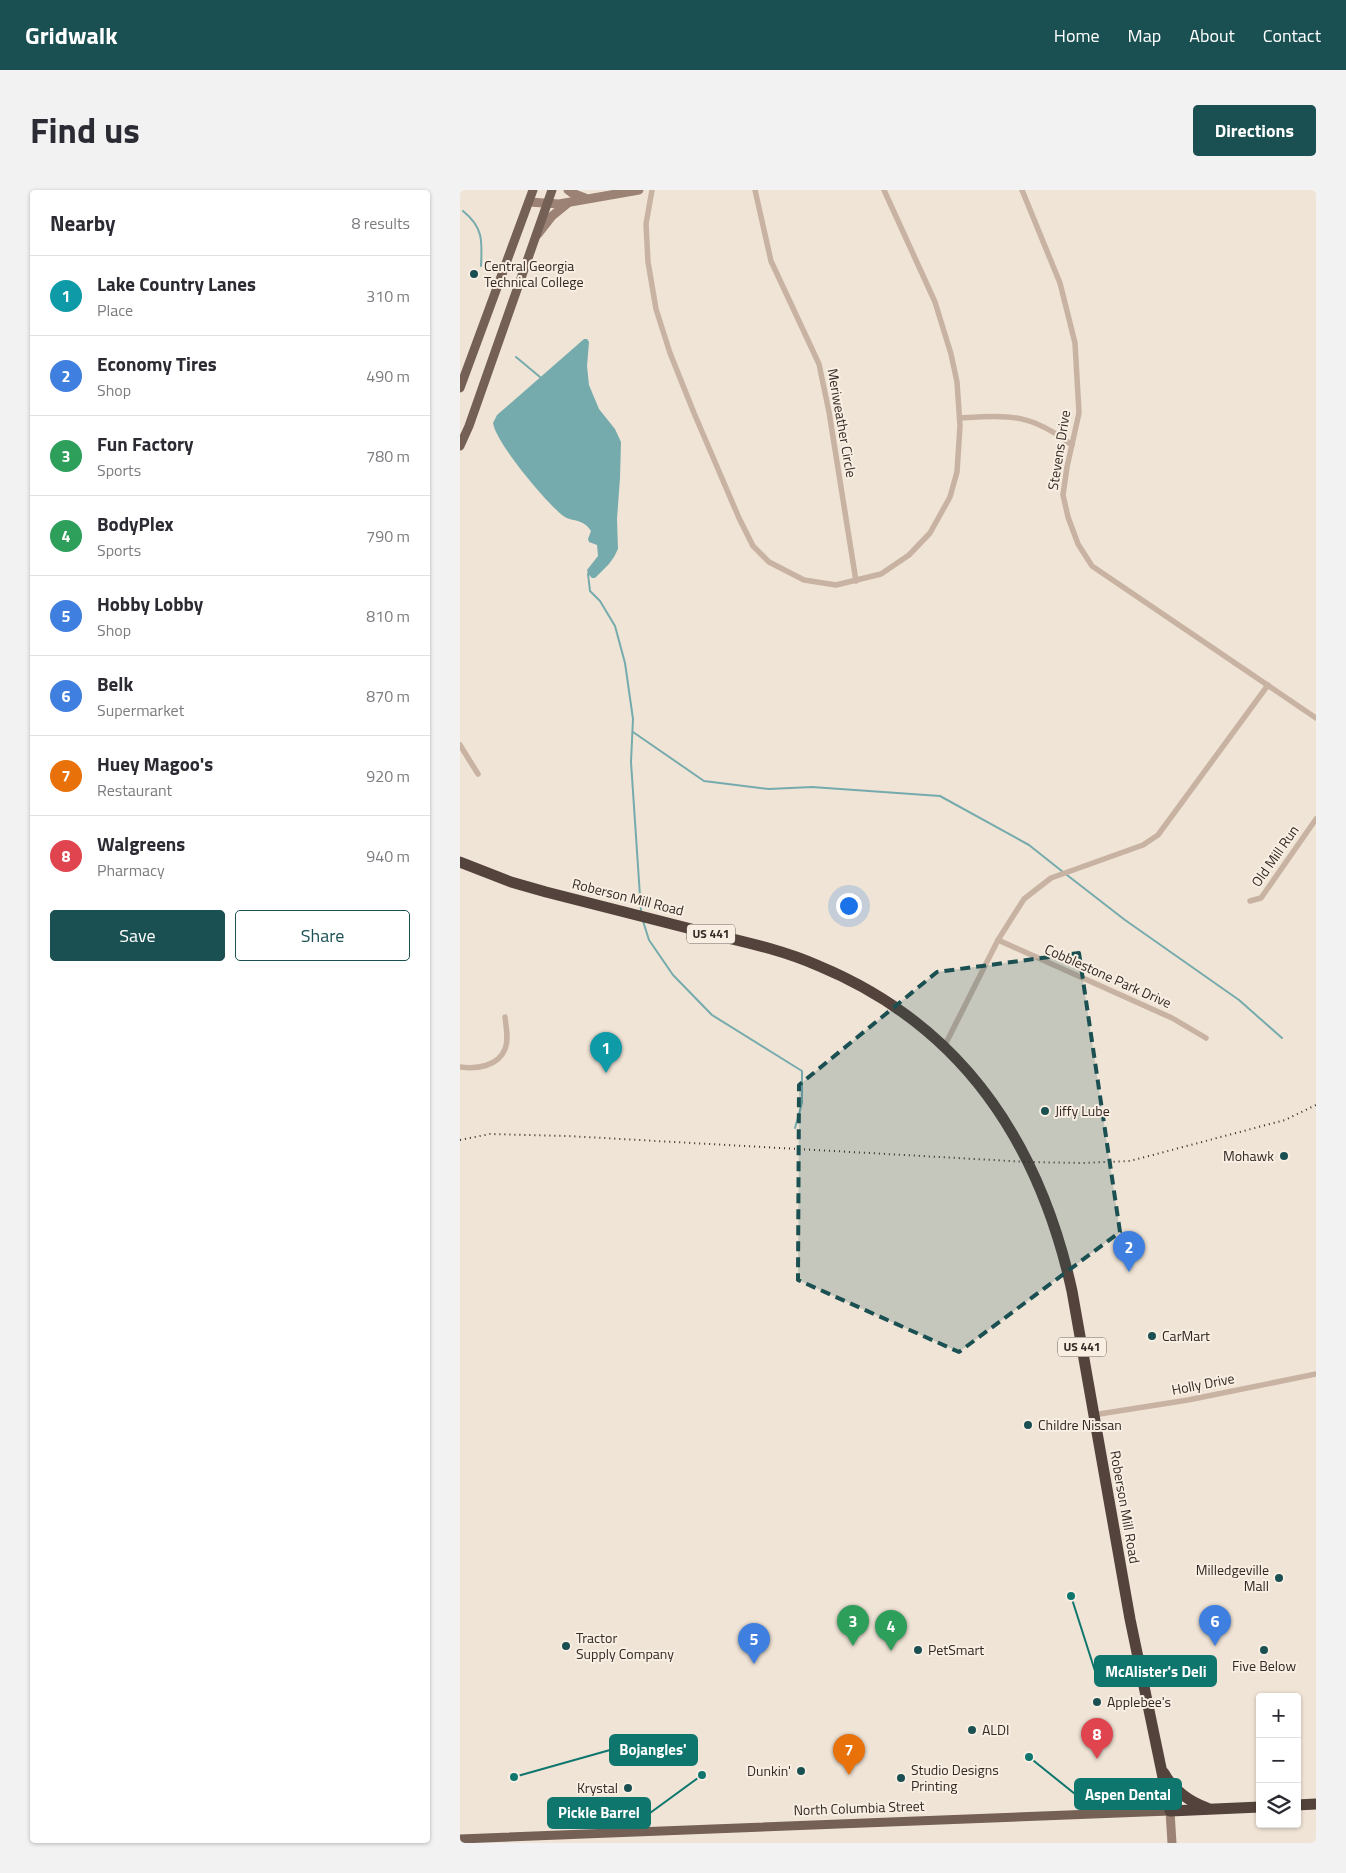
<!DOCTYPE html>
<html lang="en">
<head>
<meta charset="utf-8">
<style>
  body { margin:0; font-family:"Titillium Web",sans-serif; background:#f2f2f3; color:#2b2b33 }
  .controls { position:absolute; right:15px; bottom:15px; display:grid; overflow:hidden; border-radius:5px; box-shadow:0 1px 4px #0004 }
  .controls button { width:45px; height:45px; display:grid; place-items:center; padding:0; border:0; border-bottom:1px solid #e1e1e2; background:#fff; color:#2b2b33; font:25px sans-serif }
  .you { position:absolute; left:388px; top:715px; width:18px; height:18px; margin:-12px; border:4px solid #fff; border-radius:50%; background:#1a73e8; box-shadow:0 0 0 8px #1a73e833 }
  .badge { display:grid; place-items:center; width:32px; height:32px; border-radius:50%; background:#1b5053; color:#fff; font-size:16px; font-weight:700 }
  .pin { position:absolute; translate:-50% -41px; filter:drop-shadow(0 1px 2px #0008) }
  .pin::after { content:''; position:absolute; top:26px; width:18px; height:15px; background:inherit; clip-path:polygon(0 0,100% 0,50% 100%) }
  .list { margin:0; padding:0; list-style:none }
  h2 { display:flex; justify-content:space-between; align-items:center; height:65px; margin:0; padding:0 20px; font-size:21px }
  h2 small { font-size:16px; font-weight:400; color:#7c7c81 }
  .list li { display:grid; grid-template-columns:32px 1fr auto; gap:15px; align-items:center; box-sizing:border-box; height:80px; padding:0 20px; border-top:1px solid #e1e1e2 }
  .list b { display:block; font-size:19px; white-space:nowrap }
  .list p { margin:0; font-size:16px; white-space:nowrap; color:#7c7c81 }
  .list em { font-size:16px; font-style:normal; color:#7c7c81 }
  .actions { display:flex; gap:10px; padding:15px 20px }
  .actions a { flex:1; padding:11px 0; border:1px solid #1b5053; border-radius:5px; text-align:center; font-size:18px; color:#1b5053 }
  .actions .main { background:#1b5053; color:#fff }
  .icon { flex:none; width:28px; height:28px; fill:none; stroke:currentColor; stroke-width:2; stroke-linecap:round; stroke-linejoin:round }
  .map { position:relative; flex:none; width:856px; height:1653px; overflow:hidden; border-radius:5px }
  header { display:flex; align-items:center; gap:30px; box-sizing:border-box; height:70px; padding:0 25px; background:#1b5053; color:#fff }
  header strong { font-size:24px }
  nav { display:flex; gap:28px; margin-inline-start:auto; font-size:18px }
  .intro { display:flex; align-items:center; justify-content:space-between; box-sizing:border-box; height:120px; padding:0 30px }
  h1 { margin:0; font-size:35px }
  .button { padding:12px 22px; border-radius:5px; background:#1b5053; color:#fff; font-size:18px; font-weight:700 }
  main { display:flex; gap:30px; padding:0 30px }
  aside { flex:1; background:#fff; border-radius:5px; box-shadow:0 1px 4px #0004 }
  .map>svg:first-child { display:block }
  .water { fill:#76abad }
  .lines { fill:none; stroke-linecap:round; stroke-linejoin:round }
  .stream { stroke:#76abad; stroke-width:2 }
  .street { stroke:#c8b3a3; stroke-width:5.5 }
  .secondary { stroke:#9b8275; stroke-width:9 }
  .primary { stroke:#756056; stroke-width:9 }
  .highway { stroke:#54433c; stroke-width:11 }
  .rail { stroke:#332925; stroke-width:2; stroke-dasharray:1 4; stroke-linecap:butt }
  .marked { fill:#1b5053; fill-opacity:0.2; stroke:#1b5053; stroke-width:4; stroke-dasharray:10 6; stroke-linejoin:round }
  .poi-dot { fill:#1b5053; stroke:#f8eee2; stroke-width:2 }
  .labels { text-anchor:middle; stroke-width:4; stroke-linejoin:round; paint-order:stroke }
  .shield { fill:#f8eee2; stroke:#6e645e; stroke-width:1 }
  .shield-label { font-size:12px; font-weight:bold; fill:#332925 }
  .poi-label { font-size:14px; fill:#332925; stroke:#f8eee2; text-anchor:start }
  .street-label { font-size:14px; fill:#332925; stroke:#f8eee2 }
  .leader { fill:none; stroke:#0f766e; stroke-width:2 }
  .callout-dot { fill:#0f766e; stroke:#f8eee2; stroke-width:2 }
  .callout { fill:#0f766e; stroke:#0f766e; stroke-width:2 }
  .callout-label { font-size:15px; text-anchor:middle; font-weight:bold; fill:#fff }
</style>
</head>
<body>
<header>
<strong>Gridwalk</strong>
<nav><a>Home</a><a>Map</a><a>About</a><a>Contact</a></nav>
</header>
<div class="intro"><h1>Find us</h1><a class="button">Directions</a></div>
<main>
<aside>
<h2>Nearby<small>8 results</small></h2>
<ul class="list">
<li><span class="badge" style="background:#0f9aa8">1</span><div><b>Lake Country Lanes</b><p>Place</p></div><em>310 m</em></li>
<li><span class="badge" style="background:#3f7fe0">2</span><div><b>Economy Tires</b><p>Shop</p></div><em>490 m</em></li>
<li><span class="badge" style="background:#2e9e5b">3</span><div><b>Fun Factory</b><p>Sports</p></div><em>780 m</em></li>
<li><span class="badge" style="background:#2e9e5b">4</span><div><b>BodyPlex</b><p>Sports</p></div><em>790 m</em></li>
<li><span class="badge" style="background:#3f7fe0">5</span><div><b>Hobby Lobby</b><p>Shop</p></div><em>810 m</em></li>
<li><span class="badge" style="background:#3f7fe0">6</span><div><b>Belk</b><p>Supermarket</p></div><em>870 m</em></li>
<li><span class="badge" style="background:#e8710a">7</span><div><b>Huey Magoo's</b><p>Restaurant</p></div><em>920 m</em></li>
<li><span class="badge" style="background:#e0444e">8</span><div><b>Walgreens</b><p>Pharmacy</p></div><em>940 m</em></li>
</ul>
<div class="actions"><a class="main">Save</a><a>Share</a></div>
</aside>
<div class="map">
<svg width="856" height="1653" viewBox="0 0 856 1653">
  <rect width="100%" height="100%" fill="#f0e4d6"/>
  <path class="water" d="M 124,149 L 127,149 L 129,152 L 127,176 L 129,195 L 139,219 L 155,239 L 161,252 L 160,288 L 157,329 L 158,359 L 154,367 L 149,374 L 135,388 L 132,388 L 128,384 L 127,380 L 138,366 L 137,355 L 129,352 L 128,349 L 131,341 C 122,327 112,333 102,325 C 85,311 36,253 33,233 L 37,225 Z"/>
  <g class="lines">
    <g class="stream">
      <path d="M 3,21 C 24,38 22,52 21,76"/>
      <path d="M 56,167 L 80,187"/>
      <path d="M 128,384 L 130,401 L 140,411 L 155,436 L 165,473 L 173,529 L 171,572 L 181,721"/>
      <path d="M 173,542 L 244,591 L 309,599 L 352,597 L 480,606 L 569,655 L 603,682"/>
      <path d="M 607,685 L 665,730 L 779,810 L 822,848"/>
      <path d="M 183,731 L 189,750 L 213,785 L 252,825 L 342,881 L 342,913 L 335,938"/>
    </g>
    <g class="street">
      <path d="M 192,0 L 186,34 L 188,72 L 196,119 L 210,163 L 234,223 L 279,328 L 293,356 L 309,372 L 344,390 L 376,395 L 421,384 L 449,365 L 470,343 L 490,307 L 497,282 L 500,236 L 497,192 L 491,164 L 475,112 L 424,0"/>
      <path d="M 295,0 L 311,71 L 359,174 L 369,222 L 396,391"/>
      <path d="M 562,0 L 600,93 L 615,153 L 619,223 L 607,277 L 603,305 L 608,327 L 618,354 L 632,376 L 856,528"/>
      <path d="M 500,228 C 550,225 570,223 612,255"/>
      <path d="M 0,555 L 18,584"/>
      <path d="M 790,711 L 801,708 L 856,629"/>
      <path d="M 538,750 L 712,828 L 746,848"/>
      <path d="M 484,857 L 538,750 L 564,709 L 591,688 L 683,655 L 698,645 L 808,495"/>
      <path d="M 0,877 C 16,879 38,877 45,859 C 49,850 46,837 45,827"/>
      <path d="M 633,1225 L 728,1210 L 856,1184"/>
    </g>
    <g class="secondary">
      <path d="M 108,0 L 112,3 L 125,8"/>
      <path d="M 69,12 L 99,14 L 179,0"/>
      <path d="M 78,44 L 92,26 L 108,13"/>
      <path d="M 710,1621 L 712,1653"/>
    </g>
    <g class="primary">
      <path d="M 0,198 L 73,0"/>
      <path d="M 0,256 L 9,236 L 92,0"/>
      <path d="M 0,1649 L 710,1621"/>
    </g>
    <g class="highway">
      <path d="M 0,672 L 51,692 L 86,702 C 140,716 193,729 247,743 C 285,752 323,760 359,776 C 503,836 579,952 612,1101 L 670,1429 L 710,1621 L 800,1617"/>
      <path d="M 704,1583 C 713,1600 730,1612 747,1618"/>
      <path d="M 837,1615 L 856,1614"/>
    </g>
    <path class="rail" d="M 0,950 L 30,944 L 108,946 L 568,972 L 622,973 L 670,971 L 825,930 L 856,915"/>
  </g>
  <path class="marked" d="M 619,763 L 660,1042 L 499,1162 L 338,1090 L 339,895 L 477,782 Z"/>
  <g class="poi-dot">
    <circle cx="14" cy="84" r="5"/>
    <circle cx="585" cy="921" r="5"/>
    <circle cx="824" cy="966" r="5"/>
    <circle cx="692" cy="1146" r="5"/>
    <circle cx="568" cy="1235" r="5"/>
    <circle cx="819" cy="1388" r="5"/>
    <circle cx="106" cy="1456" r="5"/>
    <circle cx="458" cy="1460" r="5"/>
    <circle cx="804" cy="1460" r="5"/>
    <circle cx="637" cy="1512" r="5"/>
    <circle cx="512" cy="1540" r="5"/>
    <circle cx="341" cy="1581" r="5"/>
    <circle cx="441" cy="1588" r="5"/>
    <circle cx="168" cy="1598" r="5"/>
  </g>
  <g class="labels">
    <g class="shield">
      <rect x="227" y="734.5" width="48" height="19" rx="4"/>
      <rect x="598" y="1147.5" width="48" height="19" rx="4"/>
    </g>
    <g class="shield-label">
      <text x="251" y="748">US 441</text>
      <text x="622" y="1161">US 441</text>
    </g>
    <g class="poi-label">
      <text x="24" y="81">Central Georgia<tspan x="24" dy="16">Technical College</tspan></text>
      <text x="595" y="926">Jiffy Lube</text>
      <text x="814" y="971" text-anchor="end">Mohawk</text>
      <text x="702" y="1151">CarMart</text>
      <text x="578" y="1240">Childre Nissan</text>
      <text x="809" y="1385" text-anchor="end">Milledgeville<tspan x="809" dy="16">Mall</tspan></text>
      <text x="116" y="1453">Tractor<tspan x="116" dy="16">Supply Company</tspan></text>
      <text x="468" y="1465">PetSmart</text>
      <text x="804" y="1481" text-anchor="middle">Five Below</text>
      <text x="647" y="1517">Applebee's</text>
      <text x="522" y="1545">ALDI</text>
      <text x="451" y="1585">Studio Designs<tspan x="451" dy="16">Printing</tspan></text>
      <text x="331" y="1586" text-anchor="end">Dunkin'</text>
      <text x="158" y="1603" text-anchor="end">Krystal</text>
    </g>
    <g class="street-label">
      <text transform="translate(382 233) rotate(80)" y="5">Meriweather Circle</text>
      <text transform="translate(599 260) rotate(-81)" y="5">Stevens Drive</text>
      <text transform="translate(815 666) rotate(-55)" y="5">Old Mill Run</text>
      <text transform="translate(168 707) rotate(14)" y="5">Roberson Mill Road</text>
      <text transform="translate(648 786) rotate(24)" y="5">Cobblestone Park Drive</text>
      <text transform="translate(743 1194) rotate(-11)" y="5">Holly Drive</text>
      <text transform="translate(665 1317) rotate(80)" y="5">Roberson Mill Road</text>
      <text transform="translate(399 1618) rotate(-2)" y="5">North Columbia Street</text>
    </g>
  </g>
  <path class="leader" d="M611 1406L635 1481M54 1587L150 1560M569 1567L615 1604M242 1585L190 1623"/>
  <g class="callout-dot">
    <circle cx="611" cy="1406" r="5"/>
    <circle cx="54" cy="1587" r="5"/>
    <circle cx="569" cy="1567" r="5"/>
    <circle cx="242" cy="1585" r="5"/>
  </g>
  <g class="callout">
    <rect x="635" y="1466" width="121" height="30" rx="5"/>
    <rect x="150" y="1545" width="87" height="30" rx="5"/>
    <rect x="615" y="1589" width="106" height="30" rx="5"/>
    <rect x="88" y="1608" width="102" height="30" rx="5"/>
  </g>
  <g class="callout-label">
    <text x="696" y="1487">McAlister's Deli</text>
    <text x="193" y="1565">Bojangles'</text>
    <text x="668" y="1610">Aspen Dental</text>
    <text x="139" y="1628">Pickle Barrel</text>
  </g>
</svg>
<div class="controls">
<button>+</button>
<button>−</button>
<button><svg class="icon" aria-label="layers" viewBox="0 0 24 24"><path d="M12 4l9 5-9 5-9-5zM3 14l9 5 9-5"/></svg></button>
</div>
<div class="you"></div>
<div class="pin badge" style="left:146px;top:883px;background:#0f9aa8">1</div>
<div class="pin badge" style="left:669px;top:1082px;background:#3f7fe0">2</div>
<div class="pin badge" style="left:393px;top:1456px;background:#2e9e5b">3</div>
<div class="pin badge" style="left:431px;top:1461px;background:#2e9e5b">4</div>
<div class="pin badge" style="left:294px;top:1474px;background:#3f7fe0">5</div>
<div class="pin badge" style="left:755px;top:1456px;background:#3f7fe0">6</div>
<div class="pin badge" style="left:389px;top:1585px;background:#e8710a">7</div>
<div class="pin badge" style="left:637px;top:1569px;background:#e0444e">8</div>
</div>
</main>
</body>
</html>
